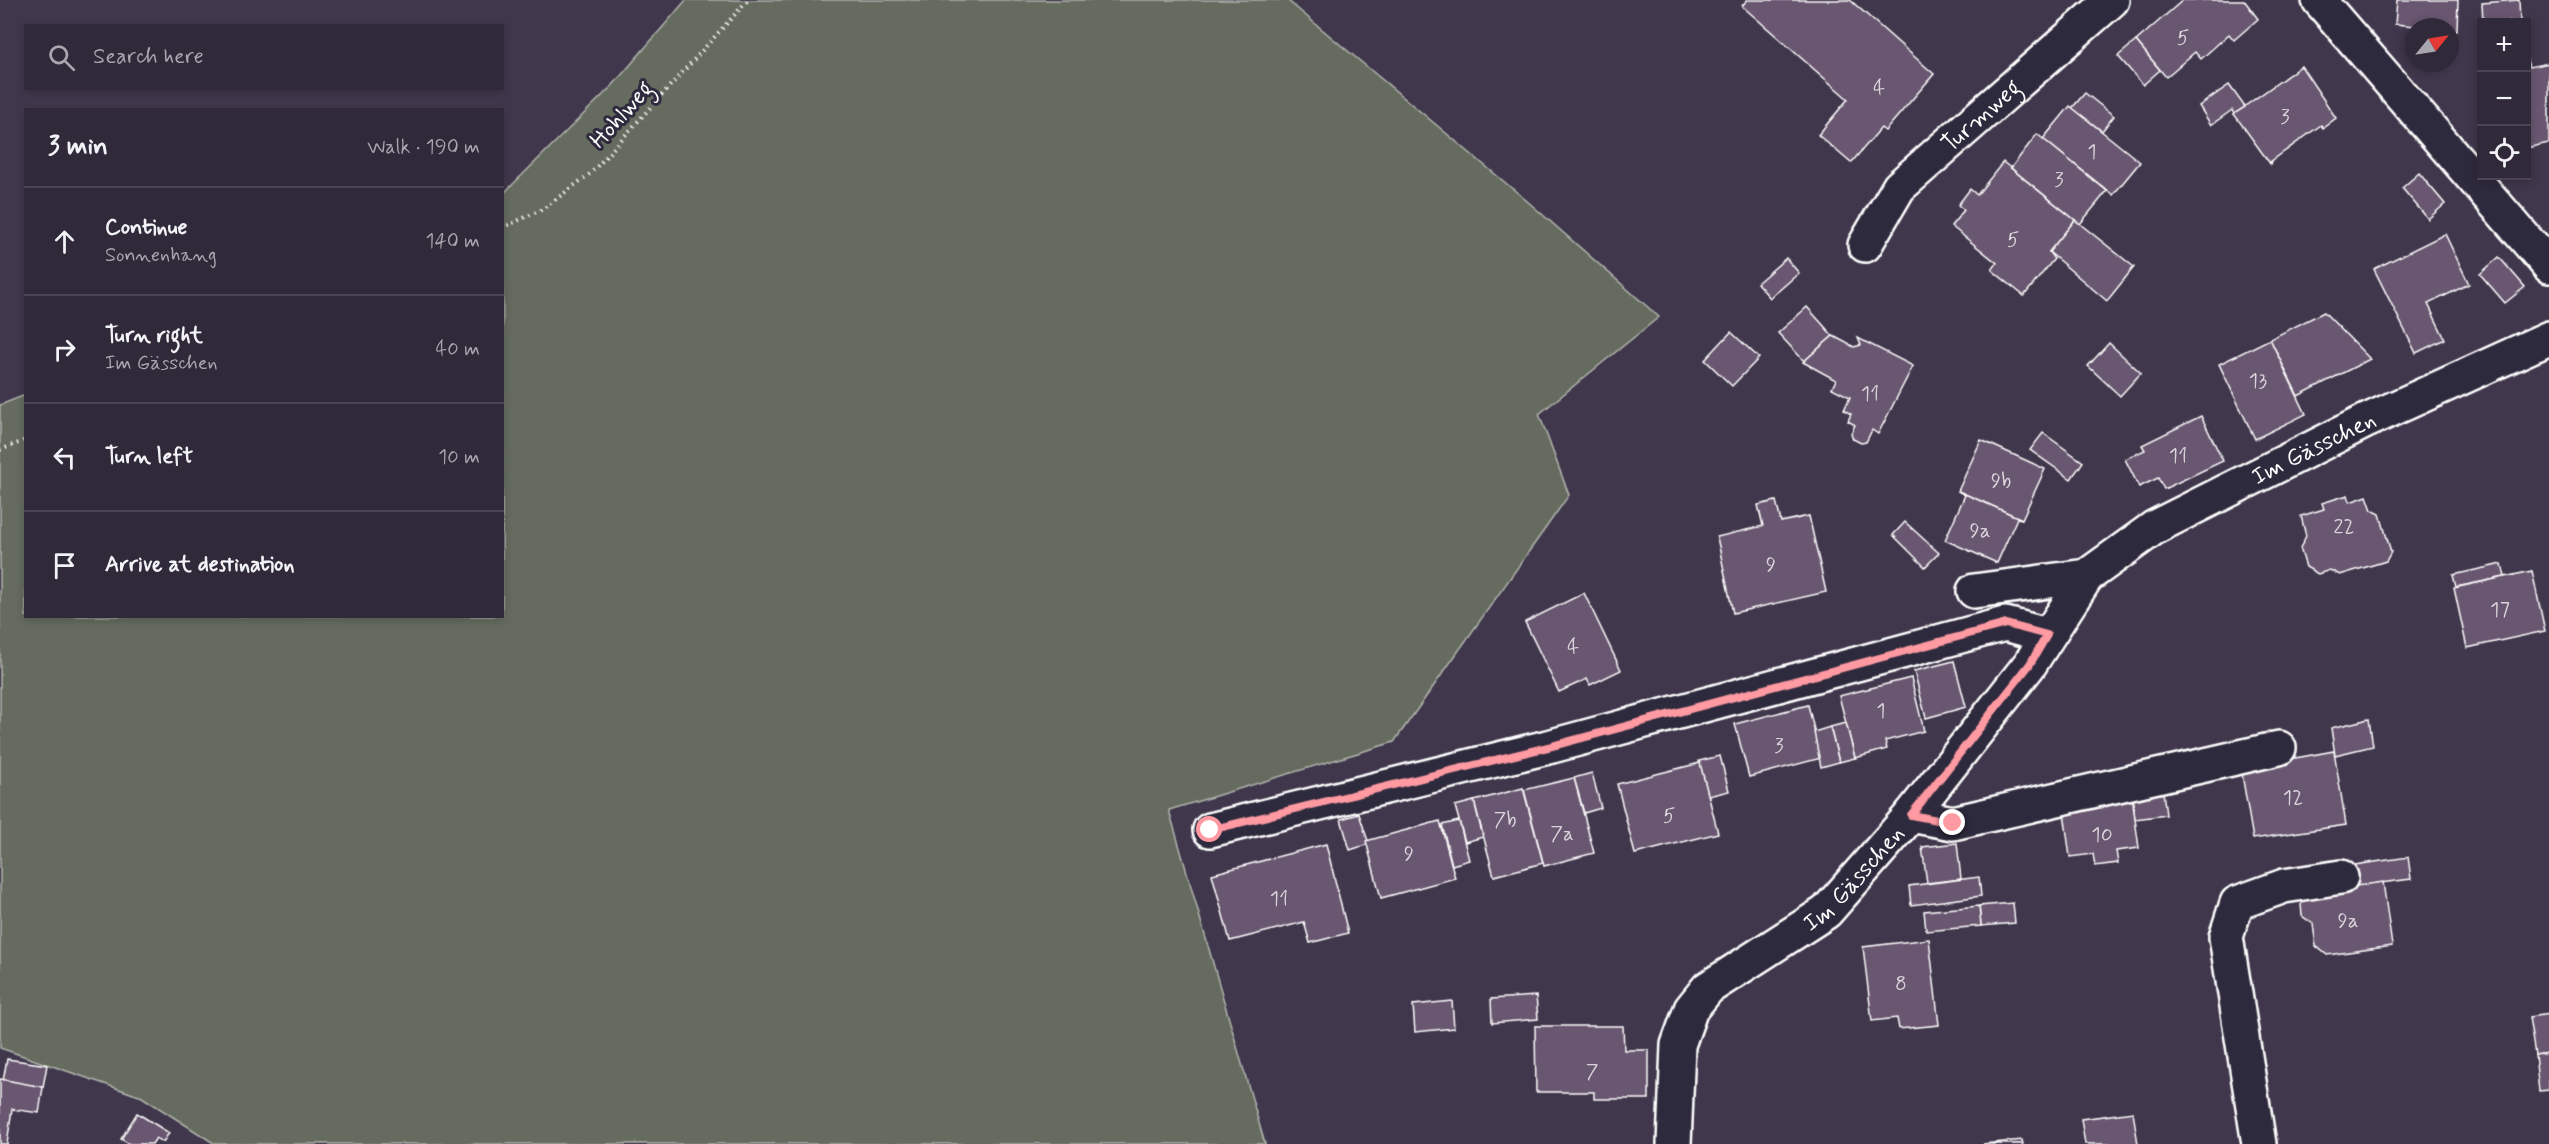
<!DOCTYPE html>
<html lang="en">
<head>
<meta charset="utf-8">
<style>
  body { margin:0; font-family:Mynerve,sans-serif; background:#383141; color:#f1f3f6 }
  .controls { position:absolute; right:18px; top:18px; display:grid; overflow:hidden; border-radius:0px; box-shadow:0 3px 9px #0003 }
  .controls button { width:54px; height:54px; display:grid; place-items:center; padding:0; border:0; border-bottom:2px solid #4b4553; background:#302939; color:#f1f3f6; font:30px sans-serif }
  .compass { position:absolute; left:2405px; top:18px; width:54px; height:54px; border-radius:50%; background:#302939; box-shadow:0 3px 9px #0003; rotate:60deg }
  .stop { position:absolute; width:18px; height:18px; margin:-14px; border:4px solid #ff9aa2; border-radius:50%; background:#fff }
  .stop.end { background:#ff9aa2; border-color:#fff; box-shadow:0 2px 6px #0008 }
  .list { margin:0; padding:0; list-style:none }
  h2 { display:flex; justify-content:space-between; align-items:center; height:78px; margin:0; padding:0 24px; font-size:26px }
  h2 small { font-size:20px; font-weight:400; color:#a8a6ae }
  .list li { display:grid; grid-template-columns:39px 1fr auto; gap:18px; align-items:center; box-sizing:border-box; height:108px; padding:0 24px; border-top:2px solid #4b4553 }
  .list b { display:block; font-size:22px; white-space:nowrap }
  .list p { margin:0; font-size:20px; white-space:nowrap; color:#a8a6ae }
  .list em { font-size:20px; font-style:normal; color:#a8a6ae }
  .icon { flex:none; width:33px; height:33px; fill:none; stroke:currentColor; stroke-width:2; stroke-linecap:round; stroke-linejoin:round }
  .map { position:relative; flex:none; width:2549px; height:1144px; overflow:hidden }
  .search { position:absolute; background:#302939; box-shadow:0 3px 9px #0003; left:24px; top:24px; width:480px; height:66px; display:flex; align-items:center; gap:15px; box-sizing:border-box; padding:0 21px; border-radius:0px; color:#a8a6ae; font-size:22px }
  .panel { position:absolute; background:#302939; box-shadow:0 3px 9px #0003; left:24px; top:108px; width:480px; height:510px; border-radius:0px }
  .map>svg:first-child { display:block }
  .green { fill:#656c5f; stroke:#b2b6af; stroke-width:1.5 }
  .building { fill:#69566f; stroke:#fff; stroke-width:1.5 }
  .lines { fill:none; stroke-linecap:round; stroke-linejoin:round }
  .minor-casing { stroke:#fff; stroke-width:38 }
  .path { stroke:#fff; stroke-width:4; stroke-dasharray:1.5 4.5; stroke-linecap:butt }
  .minor { stroke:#2f2a3d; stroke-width:33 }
  .route { stroke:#ff9aa2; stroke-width:8 }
  .labels { text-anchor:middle; stroke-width:6; stroke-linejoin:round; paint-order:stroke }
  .number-label { font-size:21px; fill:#dad5db }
  .street-label { font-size:24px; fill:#fff; stroke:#2f2a3d }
</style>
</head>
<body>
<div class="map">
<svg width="2549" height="1144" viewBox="0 0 2549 1144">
  <rect width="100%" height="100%" fill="#40374c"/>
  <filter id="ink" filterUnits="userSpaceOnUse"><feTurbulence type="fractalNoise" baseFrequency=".0167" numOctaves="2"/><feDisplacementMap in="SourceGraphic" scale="12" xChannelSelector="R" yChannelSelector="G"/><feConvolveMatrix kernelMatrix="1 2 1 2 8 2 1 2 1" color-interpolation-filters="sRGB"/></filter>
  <g filter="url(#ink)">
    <path class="green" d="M 686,0 L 1287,0 L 1526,200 L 1659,317 L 1539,414 L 1569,495 L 1394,742 L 1169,810 L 1265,1144 L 215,1144 L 142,1097 L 0,1048 L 0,405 L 25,395 L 26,616 L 502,616 L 503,194 L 613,85 Z"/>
    <g class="building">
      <path d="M 1747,0 L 1850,0 L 1934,74 L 1885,131 L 1881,128 L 1851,163 L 1818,135 L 1848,99 L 1742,6 Z"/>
      <path d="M 2183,0 L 2244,0 L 2258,19 L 2234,40 L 2229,34 L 2201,59 L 2195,52 L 2166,77 L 2136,41 Z"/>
      <path d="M 2397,0 L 2458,0 L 2457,30 L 2395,24 Z"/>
      <path d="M 2519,0 L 2520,22 L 2483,22 L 2482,3 Z"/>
      <path d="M 2136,41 L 2160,70 L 2143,85 L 2118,56 Z"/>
      <path d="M 2526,57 L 2529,67 L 2549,63 L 2549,143 L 2526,148 Z"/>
      <path d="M 2301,66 L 2336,118 L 2323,128 L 2321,125 L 2270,162 L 2271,165 L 2234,114 Z"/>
      <path d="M 2229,85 L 2245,107 L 2234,114 L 2232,110 L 2211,125 L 2199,106 Z"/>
      <path d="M 2085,93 L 2114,116 L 2102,131 L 2072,108 Z"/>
      <path d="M 2070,106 L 2140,162 L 2113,195 L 2043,139 Z"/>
      <path d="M 2037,134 L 2107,191 L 2080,224 L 2011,168 Z"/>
      <path d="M 2003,162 L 2080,224 L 2075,220 L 2049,252 L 2054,259 L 2024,296 L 1992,270 L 1997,263 L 1951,226 L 1964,210 L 1958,205 L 1970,189 L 1977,195 Z"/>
      <path d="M 2419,173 L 2445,204 L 2428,219 L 2402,188 Z"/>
      <path d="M 2075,220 L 2134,267 L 2107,301 L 2049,252 Z"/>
      <path d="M 2445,234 L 2469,284 L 2428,304 L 2445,339 L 2416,353 L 2374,269 Z"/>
      <path d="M 2499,257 L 2525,287 L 2505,303 L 2480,274 Z"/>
      <path d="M 1786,258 L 1799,273 L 1770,298 L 1757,283 Z"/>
      <path d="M 1807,307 L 1833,336 L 1804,361 L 1778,333 Z"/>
      <path d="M 2324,312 L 2370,359 L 2298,396 L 2270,339 Z"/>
      <path d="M 1731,332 L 1759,358 L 1732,386 L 1705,360 Z"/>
      <path d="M 1833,336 L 1854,347 L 1861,345 L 1858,338 L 1913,366 L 1878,434 L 1872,430 L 1866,442 L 1861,443 L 1853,439 L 1851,433 L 1855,425 L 1848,421 L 1851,414 L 1844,410 L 1850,397 L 1832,388 L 1836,380 L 1803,362 Z"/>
      <path d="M 2270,339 L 2306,414 L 2255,439 L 2219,364 Z"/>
      <path d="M 2109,343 L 2141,373 L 2120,396 L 2088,366 Z"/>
      <path d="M 2201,416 L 2223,461 L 2164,489 L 2158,478 L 2139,487 L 2125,459 L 2145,450 L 2142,445 Z"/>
      <path d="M 2043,433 L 2083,462 L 2071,479 L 2030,450 Z"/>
      <path d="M 1981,440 L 2045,469 L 2022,519 L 1958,491 Z"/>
      <path d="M 1958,491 L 2022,519 L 2017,518 L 1997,563 L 1945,540 L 1965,495 Z"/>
      <path d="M 2348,495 L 2350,502 L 2367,496 L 2372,510 L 2380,514 L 2391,552 L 2386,561 L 2340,575 L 2330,570 L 2318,574 L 2306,567 L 2300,548 L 2306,536 L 2301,516 L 2324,509 L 2322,503 Z"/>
      <path d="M 1776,501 L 1781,522 L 1809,516 L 1826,592 L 1733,613 L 1717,537 L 1763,526 L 1758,505 Z"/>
      <path d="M 1905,522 L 1939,553 L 1925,567 L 1893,535 Z"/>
      <path d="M 2502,564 L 2505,577 L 2456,587 L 2453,575 Z"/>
      <path d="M 2532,571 L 2545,631 L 2467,648 L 2454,588 Z"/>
      <path d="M 1584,593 L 1621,670 L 1590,685 L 1587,679 L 1559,692 L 1525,622 Z"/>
      <path d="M 1954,661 L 1966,707 L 1926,718 L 1914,671 Z"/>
      <path d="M 1911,678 L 1924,731 L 1885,741 L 1887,749 L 1855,758 L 1839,696 Z"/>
      <path d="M 1808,705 L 1821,758 L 1749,777 L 1735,724 Z"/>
      <path d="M 2369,719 L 2373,746 L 2335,755 L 2331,728 Z"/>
      <path d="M 1846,723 L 1855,758 L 1839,762 L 1830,727 Z"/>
      <path d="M 1830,727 L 1839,762 L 1821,767 L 1814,732 Z"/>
      <path d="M 2334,751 L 2346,825 L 2253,839 L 2241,768 Z"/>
      <path d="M 1720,756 L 1729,791 L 1708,796 L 1699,761 Z"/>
      <path d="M 1700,763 L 1718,833 L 1635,854 L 1617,784 Z"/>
      <path d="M 1592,773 L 1601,808 L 1584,813 L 1574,778 Z"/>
      <path d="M 1574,778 L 1594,853 L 1544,866 L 1524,790 Z"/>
      <path d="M 1523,788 L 1543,863 L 1494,876 L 1474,801 Z"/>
      <path d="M 2163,792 L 2166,815 L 2135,819 L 2132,795 Z"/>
      <path d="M 2132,797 L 2139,848 L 2116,851 L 2118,863 L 2095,866 L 2093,854 L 2070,857 L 2063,805 Z"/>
      <path d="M 1474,801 L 1483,837 L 1465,842 L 1455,806 Z"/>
      <path d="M 1359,814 L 1369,844 L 1350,850 L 1341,819 Z"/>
      <path d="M 1440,821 L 1455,878 L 1381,898 L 1366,841 Z"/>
      <path d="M 1459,821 L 1469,860 L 1452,865 L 1442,825 Z"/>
      <path d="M 1957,843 L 1961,879 L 1927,883 L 1922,847 Z"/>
      <path d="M 1326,844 L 1348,933 L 1310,943 L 1304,922 L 1230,941 L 1212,874 Z"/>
      <path d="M 2408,857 L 2411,879 L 2357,886 L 2355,865 Z"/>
      <path d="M 1979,877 L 1981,896 L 1911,905 L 1909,886 Z"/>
      <path d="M 2383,882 L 2392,946 L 2327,955 L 2316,946 L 2313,924 L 2302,916 L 2301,904 L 2308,893 Z"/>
      <path d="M 2013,903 L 2015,923 L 1981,926 L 1979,906 Z"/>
      <path d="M 1979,906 L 1981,926 L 1926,931 L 1924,911 Z"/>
      <path d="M 1929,939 L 1939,1025 L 1899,1029 L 1897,1018 L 1872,1021 L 1863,947 Z"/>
      <path d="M 1536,996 L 1538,1019 L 1492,1023 L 1491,999 Z"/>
      <path d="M 1452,1001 L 1454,1028 L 1415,1032 L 1413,1005 Z"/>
      <path d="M 2549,1014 L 2549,1053 L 2535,1055 L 2529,1017 Z"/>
      <path d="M 1535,1026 L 1623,1026 L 1624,1050 L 1649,1050 L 1649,1099 L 1594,1099 L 1594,1092 L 1536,1092 Z"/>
      <path d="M 2549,1053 L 2549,1090 L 2539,1091 L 2535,1055 Z"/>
      <path d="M 7,1059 L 47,1065 L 43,1087 L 3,1081 Z"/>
      <path d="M 0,1079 L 43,1087 L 39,1113 L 12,1109 L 7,1144 L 0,1144 Z"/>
      <path d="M 2133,1112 L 2138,1144 L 2085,1144 L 2081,1119 Z"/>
      <path d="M 137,1113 L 169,1133 L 163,1142 L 156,1138 L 152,1144 L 129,1144 L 121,1139 Z"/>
      <path d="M 2022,1140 L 2023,1144 L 1983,1144 Z"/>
    </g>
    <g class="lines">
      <defs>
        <g id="minor">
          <path d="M 2319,0 L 2549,266"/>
          <path id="s1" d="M 1865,245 L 1899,187 L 2112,0"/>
          <path d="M 1974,591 L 2087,576"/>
          <path d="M 1911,815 L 1953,823 L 2279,748"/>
          <path d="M 1210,830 L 1552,746 L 2005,624 L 2047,635"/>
          <path id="s2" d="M 1674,1144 L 1678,1045 L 1691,1009 L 1708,988 L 1826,912 L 1911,815 L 2030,664 L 2087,576 L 2155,527 L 2364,422 L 2549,338"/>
          <path d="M 2259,1144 L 2226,937 L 2237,903 L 2284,886 L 2341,877"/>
        </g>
      </defs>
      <use href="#minor" class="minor-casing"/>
      <g class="path">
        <path d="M 502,228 L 543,209 L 591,173 L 748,0"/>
        <path d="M 0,450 L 26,440"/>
      </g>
      <use href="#minor" class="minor"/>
    </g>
  </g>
  <g class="lines" filter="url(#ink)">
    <path class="route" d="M 1210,830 L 1552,746 L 2006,624 L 2047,635 L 2030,664 L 1911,815 L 1953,823"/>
  </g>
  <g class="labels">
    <g class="number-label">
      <text x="2183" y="44">5</text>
      <text x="1879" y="94">4</text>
      <text x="2285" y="123">3</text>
      <text x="2092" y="158">1</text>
      <text x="2059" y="186">3</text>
      <text x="2013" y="246">5</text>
      <text x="2258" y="387">13</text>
      <text x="1870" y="400">11</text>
      <text x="2178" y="462">11</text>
      <text x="2001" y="487">9b</text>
      <text x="2344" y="533">22</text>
      <text x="1980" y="537">9a</text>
      <text x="1771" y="571">9</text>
      <text x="2500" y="616">17</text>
      <text x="1573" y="653">4</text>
      <text x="1881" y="717">1</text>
      <text x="1779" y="752">3</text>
      <text x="2293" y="804">12</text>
      <text x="1669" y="822">5</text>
      <text x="1505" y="826">7b</text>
      <text x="1562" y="840">7a</text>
      <text x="2102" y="841">10</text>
      <text x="1409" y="860">9</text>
      <text x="1279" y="905">11</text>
      <text x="2348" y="927">9a</text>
      <text x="1901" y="990">8</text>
      <text x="1592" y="1078">7</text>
    </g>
    <g class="street-label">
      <text transform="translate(621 114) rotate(-48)" y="8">Hohlweg</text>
      <text dy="8" stroke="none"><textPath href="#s1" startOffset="176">Turmweg</textPath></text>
      <text dy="8" stroke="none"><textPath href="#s2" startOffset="992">Im Gässchen</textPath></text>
      <text dy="8" stroke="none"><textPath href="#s2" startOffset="348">Im Gässchen</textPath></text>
    </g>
  </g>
</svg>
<div class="controls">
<button>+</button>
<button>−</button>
<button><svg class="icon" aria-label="locate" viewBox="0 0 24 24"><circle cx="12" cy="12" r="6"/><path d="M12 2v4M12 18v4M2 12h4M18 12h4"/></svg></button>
</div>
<svg class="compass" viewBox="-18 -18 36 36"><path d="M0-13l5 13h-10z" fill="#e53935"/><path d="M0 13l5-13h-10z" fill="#a8a6ae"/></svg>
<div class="stop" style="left:1210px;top:830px"></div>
<div class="stop end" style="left:1953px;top:823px"></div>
<div class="search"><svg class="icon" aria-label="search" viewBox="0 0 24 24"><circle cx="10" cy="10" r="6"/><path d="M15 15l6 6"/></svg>Search here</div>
<section class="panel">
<h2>3 min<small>Walk · 190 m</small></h2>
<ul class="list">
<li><svg class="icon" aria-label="ahead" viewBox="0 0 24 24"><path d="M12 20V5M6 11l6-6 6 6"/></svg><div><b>Continue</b><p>Sonnenhang</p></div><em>140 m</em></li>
<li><svg class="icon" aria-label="right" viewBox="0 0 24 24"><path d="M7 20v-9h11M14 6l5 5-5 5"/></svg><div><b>Turn right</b><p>Im Gässchen</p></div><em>40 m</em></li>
<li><svg class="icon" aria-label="left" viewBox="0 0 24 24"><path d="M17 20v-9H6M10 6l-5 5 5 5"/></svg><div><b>Turn left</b></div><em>10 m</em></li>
<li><svg class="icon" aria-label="arrive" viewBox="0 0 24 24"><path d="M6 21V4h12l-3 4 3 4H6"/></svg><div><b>Arrive at destination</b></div></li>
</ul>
</section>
</div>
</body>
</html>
